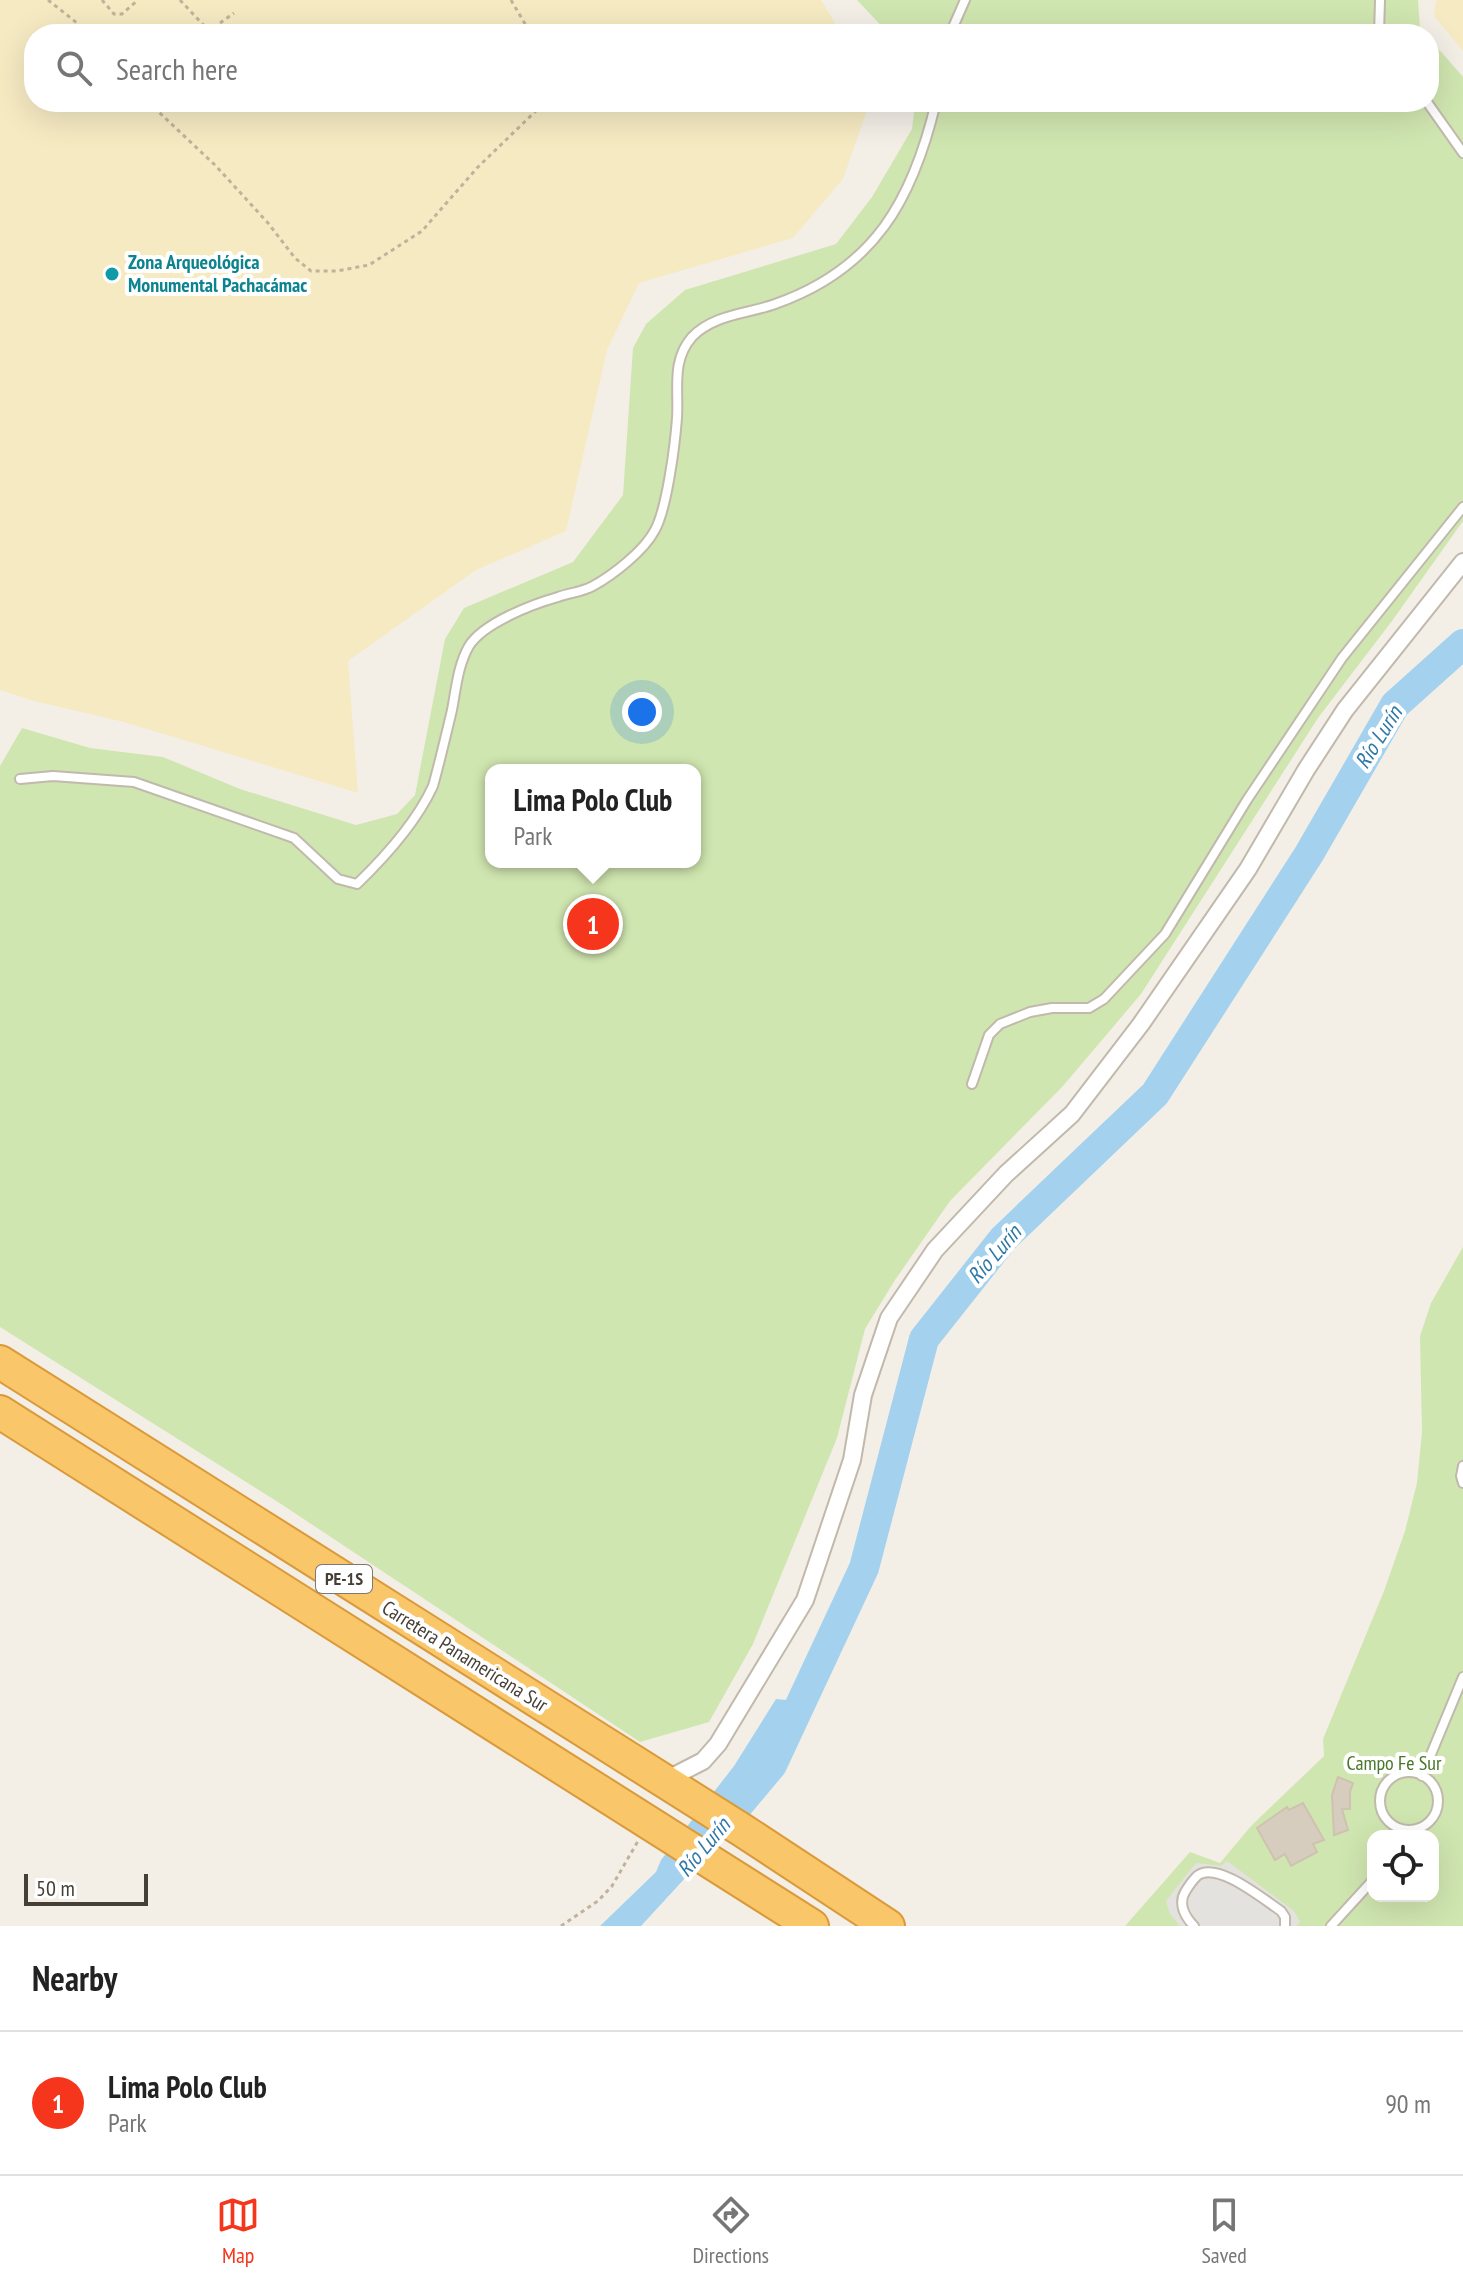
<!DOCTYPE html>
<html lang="en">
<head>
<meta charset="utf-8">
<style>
  body { margin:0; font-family:"PT Sans Narrow",sans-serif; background:#f2f2f2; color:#222 }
  .controls { position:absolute; right:24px; bottom:24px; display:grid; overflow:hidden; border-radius:16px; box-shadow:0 8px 32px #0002 }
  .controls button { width:72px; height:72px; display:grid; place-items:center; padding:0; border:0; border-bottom:2px solid #e0e0e0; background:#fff; color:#222; font:40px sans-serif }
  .scale { position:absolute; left:24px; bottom:20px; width:124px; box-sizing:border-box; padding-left:8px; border:4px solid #463f36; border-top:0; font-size:22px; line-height:28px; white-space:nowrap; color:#463f36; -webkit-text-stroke:6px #fff; paint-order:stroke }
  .you { position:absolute; left:642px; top:712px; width:28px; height:28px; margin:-20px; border:6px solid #fff; border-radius:50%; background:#1a73e8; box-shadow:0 0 0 12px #1a73e833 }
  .badge { display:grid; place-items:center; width:52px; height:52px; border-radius:50%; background:#f5361c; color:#fff; font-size:26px; font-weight:700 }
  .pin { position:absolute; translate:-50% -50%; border:4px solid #fff; box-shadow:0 2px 8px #0006 }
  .popup { position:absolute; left:485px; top:764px; width:216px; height:104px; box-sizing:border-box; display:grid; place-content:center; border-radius:16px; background:#fff; filter:drop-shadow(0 2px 6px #0005); font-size:26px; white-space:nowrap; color:#767676 }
  .popup b { font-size:30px; color:#222 }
  .popup::after { content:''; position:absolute; left:50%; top:100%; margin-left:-16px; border:16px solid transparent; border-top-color:#fff }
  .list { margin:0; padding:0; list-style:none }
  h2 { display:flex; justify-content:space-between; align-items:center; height:104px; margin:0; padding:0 32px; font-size:34px }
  h2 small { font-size:26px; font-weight:400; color:#767676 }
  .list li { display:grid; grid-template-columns:52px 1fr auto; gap:24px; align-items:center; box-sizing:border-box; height:144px; padding:0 32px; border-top:2px solid #e0e0e0 }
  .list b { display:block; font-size:30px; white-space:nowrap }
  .list p { margin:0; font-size:26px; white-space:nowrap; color:#767676 }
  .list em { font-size:26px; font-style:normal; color:#767676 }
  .icon { flex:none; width:44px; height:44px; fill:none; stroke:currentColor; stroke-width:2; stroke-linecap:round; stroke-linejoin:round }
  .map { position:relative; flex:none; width:1463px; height:1926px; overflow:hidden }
  .search { position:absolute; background:#fff; box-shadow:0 8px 32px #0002; left:24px; right:24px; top:24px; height:88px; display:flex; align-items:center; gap:20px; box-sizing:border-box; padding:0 28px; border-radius:32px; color:#767676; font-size:30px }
  .sheet { height:248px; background:#fff }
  nav { display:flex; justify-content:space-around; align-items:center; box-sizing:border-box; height:112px; border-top:2px solid #e0e0e0; background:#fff; font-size:22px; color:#767676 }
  nav a { display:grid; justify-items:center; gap:4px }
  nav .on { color:#f5361c }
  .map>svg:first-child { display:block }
  .green { fill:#d0e6b0; fill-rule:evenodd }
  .sand { fill:#f6eac3 }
  .parking { fill:#e4e2df }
  .water { fill:#a4d2ee }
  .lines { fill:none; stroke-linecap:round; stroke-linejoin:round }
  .river { stroke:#a4d2ee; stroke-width:30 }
  .building { fill:#d7cdbf; stroke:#cfc2b0; stroke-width:2 }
  .lane-casing { stroke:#c1b9ac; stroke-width:12 }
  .street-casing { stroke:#c1b9ac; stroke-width:20 }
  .highway-casing { stroke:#da9a3a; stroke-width:36 }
  .path { stroke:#c0b29b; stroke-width:3; stroke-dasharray:4 4; stroke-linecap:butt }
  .lane { stroke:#fff; stroke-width:8 }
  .street { stroke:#fff; stroke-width:16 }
  .highway { stroke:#fac66a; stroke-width:32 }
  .culture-dot { fill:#0f9aa8; stroke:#fff; stroke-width:3 }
  .labels { text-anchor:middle; stroke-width:8; stroke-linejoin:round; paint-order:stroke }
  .shield { fill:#fff; stroke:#7e7972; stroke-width:2 }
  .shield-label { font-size:18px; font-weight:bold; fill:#463f36 }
  .culture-label { font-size:20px; font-weight:bold; fill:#0d838f; stroke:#fff; text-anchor:start }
  .street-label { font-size:20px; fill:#463f36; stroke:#fff }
  .park-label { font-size:20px; fill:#49762a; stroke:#fff }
  .water-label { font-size:22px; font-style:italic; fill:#2f79a7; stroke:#fff }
</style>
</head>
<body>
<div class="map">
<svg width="1463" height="1926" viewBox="0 0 1463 1926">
  <rect width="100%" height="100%" fill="#f3efe7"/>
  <g class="green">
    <path d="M 857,0 L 1418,0 L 1420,28 L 1425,34 L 889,34 Z"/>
    <path d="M 1429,38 L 1463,77 L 1463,521 L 1392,621 L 1318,718 L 1141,994 L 1063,1086 L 950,1201 L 895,1280 L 865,1329 L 837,1438 L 753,1644 L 709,1722 L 640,1742 L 281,1504 L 0,1327 L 0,766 L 22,728 L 90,748 L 163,757 L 240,789 L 356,825 L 397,814 L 415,795 L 445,639 L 464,608 L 573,562 L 623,495 L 633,348 L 646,324 L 685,290 L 836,244 L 872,197 L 912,129 L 915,102 L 1429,102 ZM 491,770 L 695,770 L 695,862 L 491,862 Z"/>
    <path d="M 1463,1247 L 1463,1926 L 1125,1926 L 1190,1852 L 1220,1863 L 1251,1826 L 1324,1756 L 1323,1739 L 1384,1591 L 1405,1531 L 1417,1483 L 1422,1432 L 1420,1336 L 1431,1303 ZM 1373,1836 L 1433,1836 L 1433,1896 L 1373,1896 Z"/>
  </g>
  <g class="sand">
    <path d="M 0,0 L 821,0 L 842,34 L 34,34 L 34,102 L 870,102 L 843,179 L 793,238 L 639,283 L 607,350 L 566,531 L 476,570 L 348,661 L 358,793 L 124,722 L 34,701 L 0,690 Z"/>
    <path d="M 1436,0 L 1463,0 L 1463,51 L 1434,16 Z"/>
  </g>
  <path class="parking" d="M 1227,1861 L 1294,1911 L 1300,1922 L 1296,1926 L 1180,1926 L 1170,1914 L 1166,1901 L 1196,1863 L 1221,1866 Z"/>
  <path class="water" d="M 776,1699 L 808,1702 L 743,1807 L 687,1876 L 641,1926 L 600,1926 L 656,1872 L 661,1860 L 734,1766 Z"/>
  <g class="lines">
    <path class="river" d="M 735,1809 L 772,1765 L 864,1568 L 924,1339 L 1003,1239 L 1155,1094 L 1309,854 L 1395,705 L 1463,644"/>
  </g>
  <g class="building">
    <path d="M 1338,1777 L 1353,1783 L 1350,1792 L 1350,1809 L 1342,1809 L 1348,1830 L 1334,1835 L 1332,1795 Z"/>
    <path d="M 1303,1803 L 1324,1840 L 1313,1844 L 1317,1852 L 1291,1866 L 1285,1854 L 1275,1860 L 1257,1828 L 1287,1807 L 1289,1810 Z"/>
  </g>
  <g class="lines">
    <defs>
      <g id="lane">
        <path d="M 950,34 L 965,0"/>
        <path d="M 1379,34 L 1380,0"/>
        <path d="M 1427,102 L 1463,153"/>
        <path d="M 20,779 L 53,776 L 134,782 L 294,838 L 338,879 L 357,884 C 386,856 416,823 433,786 C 440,761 446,735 452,710 C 456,689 458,665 469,646 C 483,623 533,604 558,597 C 569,593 582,592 593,586 C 613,575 644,551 655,530 C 667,508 675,445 677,418 C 679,390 671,361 692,337 C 714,314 748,314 775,304 C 875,269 913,199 936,102"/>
        <path d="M 972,1084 L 989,1035 L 1000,1024 L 1030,1012 L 1052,1008 L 1089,1008 L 1104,999 L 1165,934 L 1247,800 L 1342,658 L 1463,507"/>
        <path d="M 1463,1466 L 1461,1476 L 1463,1483"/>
        <circle cx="1409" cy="1801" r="29"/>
        <path d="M 1422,1776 L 1463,1677"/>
        <path d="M 1194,1926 C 1185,1917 1178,1904 1185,1892 C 1188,1887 1193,1880 1197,1876 C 1216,1860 1263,1899 1281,1911 L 1285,1917 L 1285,1926"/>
        <path d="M 1331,1926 L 1373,1880"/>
      </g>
      <path id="street" d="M 664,1781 L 703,1761 L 718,1744 L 805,1600 L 852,1460 L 863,1395 L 889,1318 L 935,1250 L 1006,1174 L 1072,1114 L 1141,1024 L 1248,869 L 1306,770 L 1345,710 L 1463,562"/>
      <g id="highway">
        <path d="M 0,1362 L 742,1830 L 888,1926"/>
        <path d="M 0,1412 L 812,1926"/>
      </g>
    </defs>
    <use href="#lane" class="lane-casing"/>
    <use href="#street" class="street-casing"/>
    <use href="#highway" class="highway-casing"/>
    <g class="path">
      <path d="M 48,0 L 91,34"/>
      <path d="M 102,0 L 114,14 L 122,14 L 138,0"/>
      <path d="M 180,0 L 209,31 L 234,13"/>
      <path d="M 511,0 L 531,34"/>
      <path d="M 148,102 L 215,165 L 268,223 L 295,258 L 311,271 L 337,271 L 369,265 L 422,231 L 477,168 L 545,102"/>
      <path d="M 561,1926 L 598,1901 L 612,1886 L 638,1841"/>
    </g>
    <use href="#lane" class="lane"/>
    <use href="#street" class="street"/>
    <use href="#highway" class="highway"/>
  </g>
  <circle class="culture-dot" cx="112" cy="274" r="8"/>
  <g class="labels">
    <rect class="shield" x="316" y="1565" width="56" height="28" rx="6"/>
    <g class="shield-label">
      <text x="344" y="1585">PE-1S</text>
    </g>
    <g class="culture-label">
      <text x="128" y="269">Zona Arqueológica<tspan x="128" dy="23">Monumental Pachacámac</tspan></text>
    </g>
    <g class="street-label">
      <text transform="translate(465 1656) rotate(32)" y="7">Carretera Panamericana Sur</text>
    </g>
    <g class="park-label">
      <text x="1394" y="1770">Campo Fe Sur</text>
    </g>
    <g class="water-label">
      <text transform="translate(1378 737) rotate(-58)" y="8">Río Lurín</text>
      <text transform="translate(994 1254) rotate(-49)" y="8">Río Lurín</text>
      <text transform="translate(703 1847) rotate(-50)" y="8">Río Lurín</text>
    </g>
  </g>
</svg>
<div class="controls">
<button><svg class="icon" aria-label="locate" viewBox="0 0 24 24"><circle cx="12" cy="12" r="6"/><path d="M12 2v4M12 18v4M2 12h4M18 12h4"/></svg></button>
</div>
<div class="scale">50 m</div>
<div class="you"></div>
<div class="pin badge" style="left:593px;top:924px">1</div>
<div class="popup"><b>Lima Polo Club</b>Park</div>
<div class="search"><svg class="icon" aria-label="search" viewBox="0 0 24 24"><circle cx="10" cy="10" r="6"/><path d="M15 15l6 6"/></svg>Search here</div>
</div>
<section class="sheet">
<h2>Nearby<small></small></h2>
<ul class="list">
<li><span class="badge">1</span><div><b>Lima Polo Club</b><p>Park</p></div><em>90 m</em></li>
</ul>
</section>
<nav>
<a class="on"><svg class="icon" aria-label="map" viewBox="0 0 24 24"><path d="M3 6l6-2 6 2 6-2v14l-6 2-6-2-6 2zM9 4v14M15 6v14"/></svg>Map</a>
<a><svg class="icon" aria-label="directions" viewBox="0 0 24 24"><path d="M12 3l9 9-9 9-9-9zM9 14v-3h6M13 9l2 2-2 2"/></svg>Directions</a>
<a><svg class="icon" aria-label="saved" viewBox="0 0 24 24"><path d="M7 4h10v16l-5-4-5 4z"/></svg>Saved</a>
</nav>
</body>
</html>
